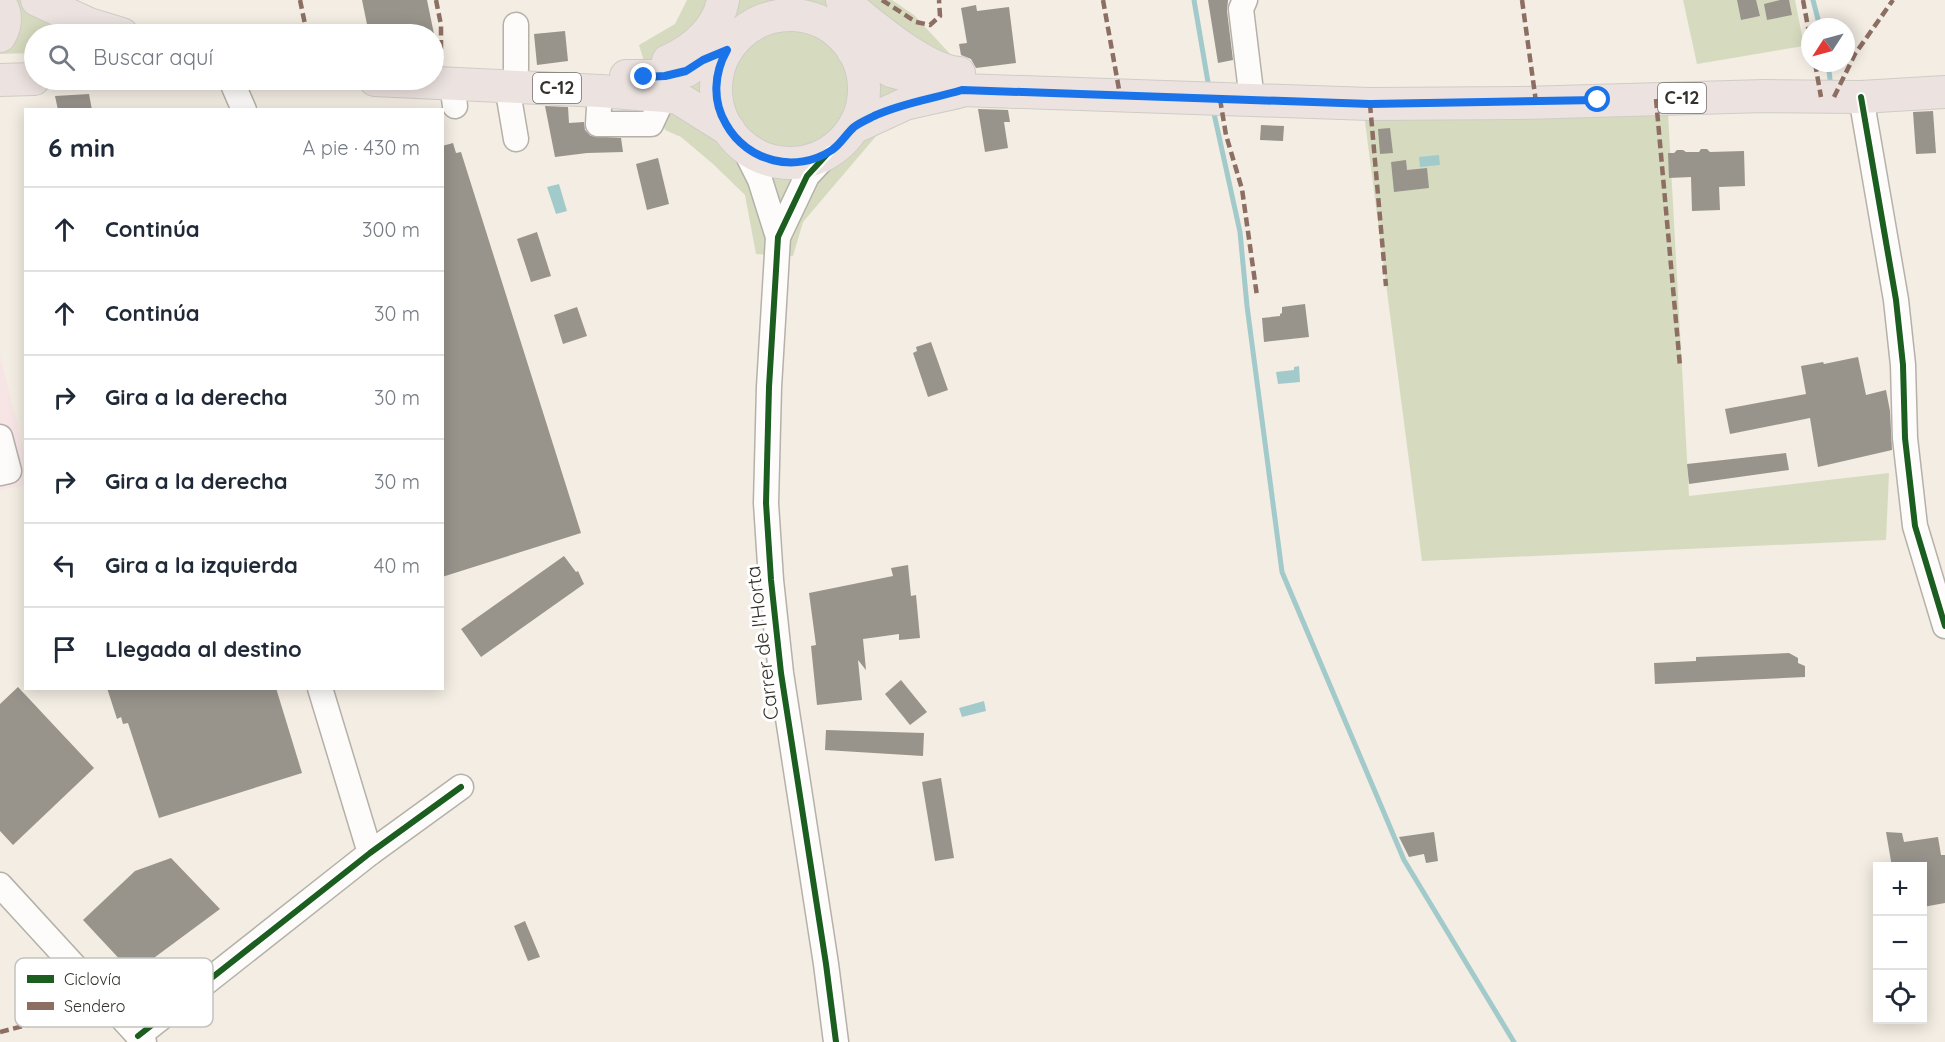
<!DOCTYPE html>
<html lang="es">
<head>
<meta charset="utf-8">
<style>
  body { margin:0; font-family:Quicksand,sans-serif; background:#f2f2f3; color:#1f2937 }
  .controls { position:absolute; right:18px; bottom:18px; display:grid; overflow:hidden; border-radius:0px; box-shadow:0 3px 15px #0003 }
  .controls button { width:54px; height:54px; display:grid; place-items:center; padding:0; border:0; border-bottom:2px solid #e0e1e3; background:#fff; color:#1f2937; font:30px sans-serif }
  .compass { position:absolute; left:1801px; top:18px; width:54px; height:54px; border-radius:50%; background:#fff; box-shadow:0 3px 15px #0003; rotate:234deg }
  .stop { position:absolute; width:18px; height:18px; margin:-14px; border:4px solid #1a73e8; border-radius:50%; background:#fff }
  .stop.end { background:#1a73e8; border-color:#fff; box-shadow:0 2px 6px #0008 }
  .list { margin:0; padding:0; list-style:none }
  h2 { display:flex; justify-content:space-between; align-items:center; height:78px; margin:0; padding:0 24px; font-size:26px }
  h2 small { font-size:20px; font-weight:400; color:#747a83 }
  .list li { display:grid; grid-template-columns:39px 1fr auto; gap:18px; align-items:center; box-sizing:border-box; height:84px; padding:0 24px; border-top:2px solid #e0e1e3 }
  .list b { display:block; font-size:22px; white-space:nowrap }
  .list em { font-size:20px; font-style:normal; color:#747a83 }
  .icon { flex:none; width:33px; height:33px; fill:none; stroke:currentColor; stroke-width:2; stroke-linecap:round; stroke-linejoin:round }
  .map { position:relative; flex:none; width:1945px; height:1042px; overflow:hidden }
  .search { position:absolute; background:#fff; box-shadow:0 3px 15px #0003; left:24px; top:24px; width:420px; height:66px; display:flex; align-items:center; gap:15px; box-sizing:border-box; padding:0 21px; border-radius:33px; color:#747a83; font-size:22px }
  .panel { position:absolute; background:#fff; box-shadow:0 3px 15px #0003; left:24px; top:108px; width:420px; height:582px; border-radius:0px }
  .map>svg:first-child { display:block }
  .industrial { fill:#f6e5e4 }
  .green { fill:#d6dbbf }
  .water { fill:#a2cacb }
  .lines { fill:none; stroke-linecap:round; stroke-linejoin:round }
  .stream { stroke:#a2cacb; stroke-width:5 }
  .building { fill:#98948c }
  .minor-casing { stroke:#b5b1a9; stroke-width:27 }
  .major-casing { stroke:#cfccc6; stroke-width:34 }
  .minor { stroke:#fdfcfb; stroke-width:24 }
  .major { stroke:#ece3e0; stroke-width:32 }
  .quiet { stroke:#8d6e63; stroke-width:4.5; stroke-dasharray:9 4.5; stroke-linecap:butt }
  .cycleway-casing { stroke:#fff; stroke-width:10 }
  .cycleway { stroke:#1b5e20; stroke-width:6 }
  .route { stroke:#1a73e8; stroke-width:8 }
  .labels { text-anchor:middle; stroke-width:6; stroke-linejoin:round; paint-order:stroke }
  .shield { fill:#fff; stroke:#72706b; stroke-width:1.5 }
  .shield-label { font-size:18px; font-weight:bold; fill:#35322b }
  .street-label { font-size:20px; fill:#35322b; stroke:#fff }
  .key { fill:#fff; stroke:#c2c2bf; stroke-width:1.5 }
  .key-label { font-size:16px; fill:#35322b }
</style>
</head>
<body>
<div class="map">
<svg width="1945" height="1042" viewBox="0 0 1945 1042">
  <rect width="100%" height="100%" fill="#f3ede3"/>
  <path class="industrial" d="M 0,356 L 26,459 L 25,485 L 0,490 Z"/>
  <g class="green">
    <path d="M 5,0 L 24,0 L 108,34 L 34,34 L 34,53 L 0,54 Z"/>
    <path d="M 687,0 L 892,0 L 914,15 L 952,56 L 961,109 L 912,118 L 877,135 L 803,222 L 793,256 L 756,254 L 745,195 L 713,164 L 681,137 L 665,130 L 639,45 L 675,24 Z"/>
    <path d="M 1683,0 L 1795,0 L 1804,46 L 1697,64 Z"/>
    <path d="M 1668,113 L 1689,496 L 1889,473 L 1886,540 L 1422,561 L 1364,114 Z"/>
  </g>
  <g class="water">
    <path d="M 1439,155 L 1440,165 L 1420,167 L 1419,157 Z"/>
    <path d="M 559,184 L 567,211 L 556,214 L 547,187 Z"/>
    <path d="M 1299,366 L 1300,382 L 1278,384 L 1276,372 L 1294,370 L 1294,367 Z"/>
    <path d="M 984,701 L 986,711 L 962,717 L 959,708 Z"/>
  </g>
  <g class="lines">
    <g class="stream">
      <path d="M 1194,0 L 1209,88"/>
      <path d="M 1813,0 L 1820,27"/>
      <path d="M 1828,63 L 1830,79"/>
      <path d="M 1213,109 L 1240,232 L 1247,306 L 1282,572 L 1404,860 L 1514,1042"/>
    </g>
  </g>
  <g class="building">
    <path d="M 362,0 L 427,0 L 434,34 L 369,34 Z"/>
    <path d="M 1208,0 L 1228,0 L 1227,11 L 1233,60 L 1218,63 Z"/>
    <path d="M 1737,0 L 1756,0 L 1760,16 L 1741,20 Z"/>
    <path d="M 1780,0 L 1789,0 L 1792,15 L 1767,20 L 1764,4 Z"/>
    <path d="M 976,5 L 977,11 L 1009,7 L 1016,63 L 976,68 L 971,59 L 961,55 L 959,44 L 967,43 L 961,8 Z"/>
    <path d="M 565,31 L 568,61 L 537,65 L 534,34 Z"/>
    <path d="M 89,94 L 92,110 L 58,110 L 55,96 Z"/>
    <path d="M 545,106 L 568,107 L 569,123 L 584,122 L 585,130 L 591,136 L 621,138 L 623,152 L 587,153 L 555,157 Z"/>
    <path d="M 978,109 L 1008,110 L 1010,122 L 1004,122 L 1008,148 L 985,152 Z"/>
    <path d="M 1933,111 L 1936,153 L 1916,154 L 1913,112 Z"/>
    <path d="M 1261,125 L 1284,126 L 1283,141 L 1260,140 Z"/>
    <path d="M 1390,128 L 1393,153 L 1380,154 L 1378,129 Z"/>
    <path d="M 453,143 L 456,153 L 461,152 L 581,533 L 442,577 L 442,146 Z"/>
    <path d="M 1701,149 L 1707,149 L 1710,152 L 1744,151 L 1745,186 L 1719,187 L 1720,210 L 1692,211 L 1691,177 L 1669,178 L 1668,153 L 1674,153 L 1677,150 L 1683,150 L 1686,152 L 1699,152 Z"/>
    <path d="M 658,158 L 669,204 L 647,210 L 636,164 Z"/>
    <path d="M 1406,160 L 1407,170 L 1427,168 L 1429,188 L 1394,192 L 1391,162 Z"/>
    <path d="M 537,232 L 551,276 L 531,282 L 517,239 Z"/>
    <path d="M 1305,304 L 1309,337 L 1264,342 L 1262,318 L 1280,316 L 1280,314 L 1282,313 L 1282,307 Z"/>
    <path d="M 577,307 L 587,336 L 563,344 L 554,315 Z"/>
    <path d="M 931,342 L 948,390 L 928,397 L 913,353 L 917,351 L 916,347 Z"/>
    <path d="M 1858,357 L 1866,395 L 1886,390 L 1890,411 L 1892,450 L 1818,467 L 1810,418 L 1730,434 L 1725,409 L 1806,394 L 1801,366 L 1823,362 L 1824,364 Z"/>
    <path d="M 1786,453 L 1789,470 L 1689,484 L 1687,464 Z"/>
    <path d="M 564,556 L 576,572 L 578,571 L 584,584 L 481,657 L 461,629 Z"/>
    <path d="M 908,565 L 911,596 L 916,595 L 920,638 L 899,640 L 899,634 L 863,639 L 866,670 L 858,660 L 862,700 L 817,705 L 811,646 L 816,645 L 809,593 L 893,576 L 891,568 Z"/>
    <path d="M 1789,653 L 1798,658 L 1798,663 L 1805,666 L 1805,677 L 1655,684 L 1654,663 L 1696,661 L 1696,657 Z"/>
    <path d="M 901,680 L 927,712 L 910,725 L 885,694 Z"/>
    <path d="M 18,687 L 94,768 L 13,845 L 0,831 L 0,704 Z"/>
    <path d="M 107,688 L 276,688 L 302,773 L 159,818 L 128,723 L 123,724 L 121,717 L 117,719 Z"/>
    <path d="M 826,730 L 924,733 L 923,756 L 825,750 Z"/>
    <path d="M 941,778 L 954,858 L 935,861 L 922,782 Z"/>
    <path d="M 1434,832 L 1438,861 L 1426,863 L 1424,854 L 1409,857 L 1399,837 Z"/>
    <path d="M 1886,832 L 1902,833 L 1904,842 L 1938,837 L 1941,855 L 1945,855 L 1945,903 L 1923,907 L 1923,867 L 1892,867 Z"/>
    <path d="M 171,858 L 220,909 L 143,966 L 126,966 L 83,920 L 135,871 Z"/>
    <path d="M 525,921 L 540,957 L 528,961 L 514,926 Z"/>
  </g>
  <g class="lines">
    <defs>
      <g id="minor">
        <path d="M 1245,0 L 1241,9 L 1252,100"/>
        <path d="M 516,25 L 516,69"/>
        <path d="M 231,80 L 244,110"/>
        <path d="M 452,83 L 455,106"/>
        <path d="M 507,86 L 516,139"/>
        <path d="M 600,91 L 598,124 L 651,124 L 664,96"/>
        <path d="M 1861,97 L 1896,300 L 1903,365 L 1905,438 L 1915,526 L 1945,626"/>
        <path d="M 743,146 L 760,180 L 778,237"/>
        <path d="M 830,151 L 807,176 L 778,237 L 769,387 L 766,503 L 771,580 L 781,673 L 826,964 L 836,1042"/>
        <path d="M 0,437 L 9,471 L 0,473"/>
        <path d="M 320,688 L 370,853"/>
        <path d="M 0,885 L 144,1042"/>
        <path d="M 138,1036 L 370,853 L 461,787"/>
      </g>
      <g id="major">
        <path d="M 37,0 L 89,24 L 122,34"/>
        <path d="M 842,0 C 870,23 923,70 959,73"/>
        <path d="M 0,4 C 7,13 6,26 0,36"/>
        <circle cx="790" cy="89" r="74"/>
        <path d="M 853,51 L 877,62 L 891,71 L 962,90 L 1370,104 L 1521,103 L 1765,96 L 1861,97 L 1945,92"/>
        <path d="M 668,61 C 693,50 718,29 723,0"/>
        <path d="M 626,76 L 665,76 L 686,71 L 703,60 L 727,50"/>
        <path d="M 0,80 L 34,79"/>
        <path d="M 375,80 L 600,91 L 664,96 L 678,98 L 729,130"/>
        <path d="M 853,128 L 905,104 L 958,92"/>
      </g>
    </defs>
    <use href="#minor" class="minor-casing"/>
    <use href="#major" class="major-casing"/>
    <use href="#minor" class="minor"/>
    <use href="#major" class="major"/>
    <g class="quiet">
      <path d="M 300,0 L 307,34"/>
      <path d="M 436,0 L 441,25 L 441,64"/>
      <path d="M 882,0 L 916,22 L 930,25 L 940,16 L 939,0"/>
      <path d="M 1103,0 L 1120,95"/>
      <path d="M 1522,0 L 1536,102"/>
      <path d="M 1803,0 L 1810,38"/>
      <path d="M 1815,63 L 1821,97"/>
      <path d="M 1834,97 L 1855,54 L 1893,0"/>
      <path d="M 1220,99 L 1226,135 L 1242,189 L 1257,296"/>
      <path d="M 1656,99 L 1680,366"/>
      <path d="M 1370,104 L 1386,286"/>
      <path d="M 0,1032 L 74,1013 L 104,999"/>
    </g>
    <defs>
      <g id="cycleway">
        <path d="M 1861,97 L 1896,300 L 1903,365 L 1905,438 L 1915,526 L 1945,626"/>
        <path d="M 830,151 L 807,176 L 778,237 L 769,387 L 766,503 L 771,580 L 781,673 L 826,964 L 836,1042"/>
        <path d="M 138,1036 L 370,853 L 461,787"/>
      </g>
    </defs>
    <use href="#cycleway" class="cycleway-casing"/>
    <use href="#cycleway" class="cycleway"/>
  </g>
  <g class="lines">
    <path class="route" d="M 644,77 L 665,76 L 686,71 L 703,60 L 727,50 C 714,73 712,101 726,124 C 747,162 796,174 832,150 C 841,144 846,134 854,127 C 859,123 868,119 874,116 C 902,103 932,99 962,90 L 1370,104 L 1598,100"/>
  </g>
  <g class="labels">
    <g class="shield">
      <rect x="533" y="73" width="48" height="30" rx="4.5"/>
      <rect x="1658" y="83" width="48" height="30" rx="4.5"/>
    </g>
    <g class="shield-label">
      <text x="557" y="94">C-12</text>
      <text x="1682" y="104">C-12</text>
    </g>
    <g class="street-label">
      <text transform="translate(762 643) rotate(-97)" y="7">Carrer de l'Horta</text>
    </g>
  </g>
  <rect x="15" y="958" width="198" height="69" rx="9" class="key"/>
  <rect x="27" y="975" width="27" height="8" fill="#1b5e20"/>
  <rect x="27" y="1002" width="27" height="8" fill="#8d6e63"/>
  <g class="key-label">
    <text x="64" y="985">Ciclovía</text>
    <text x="64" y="1012">Sendero</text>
  </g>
</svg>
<div class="controls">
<button>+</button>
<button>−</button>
<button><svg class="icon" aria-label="locate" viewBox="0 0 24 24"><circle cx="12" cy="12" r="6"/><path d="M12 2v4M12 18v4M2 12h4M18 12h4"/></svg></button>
</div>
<svg class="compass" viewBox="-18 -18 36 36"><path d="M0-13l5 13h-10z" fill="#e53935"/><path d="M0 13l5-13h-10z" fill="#747a83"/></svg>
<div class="stop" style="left:1598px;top:100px"></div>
<div class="stop end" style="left:644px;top:77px"></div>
<div class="search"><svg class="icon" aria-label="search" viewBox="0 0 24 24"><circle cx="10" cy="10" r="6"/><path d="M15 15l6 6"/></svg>Buscar aquí</div>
<section class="panel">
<h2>6 min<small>A pie · 430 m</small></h2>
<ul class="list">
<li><svg class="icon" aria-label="ahead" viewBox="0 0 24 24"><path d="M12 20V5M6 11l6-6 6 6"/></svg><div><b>Continúa</b></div><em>300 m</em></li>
<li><svg class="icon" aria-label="ahead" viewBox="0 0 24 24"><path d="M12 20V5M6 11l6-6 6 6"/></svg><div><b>Continúa</b></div><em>30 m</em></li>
<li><svg class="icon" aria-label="right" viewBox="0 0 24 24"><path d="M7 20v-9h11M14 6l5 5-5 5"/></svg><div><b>Gira a la derecha</b></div><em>30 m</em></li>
<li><svg class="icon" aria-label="right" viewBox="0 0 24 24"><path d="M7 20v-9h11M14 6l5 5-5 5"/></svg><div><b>Gira a la derecha</b></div><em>30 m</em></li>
<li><svg class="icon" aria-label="left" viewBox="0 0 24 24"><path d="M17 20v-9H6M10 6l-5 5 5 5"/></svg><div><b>Gira a la izquierda</b></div><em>40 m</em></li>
<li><svg class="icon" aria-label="arrive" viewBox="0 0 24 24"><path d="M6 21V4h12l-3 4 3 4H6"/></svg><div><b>Llegada al destino</b></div></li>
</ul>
</section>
</div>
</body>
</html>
